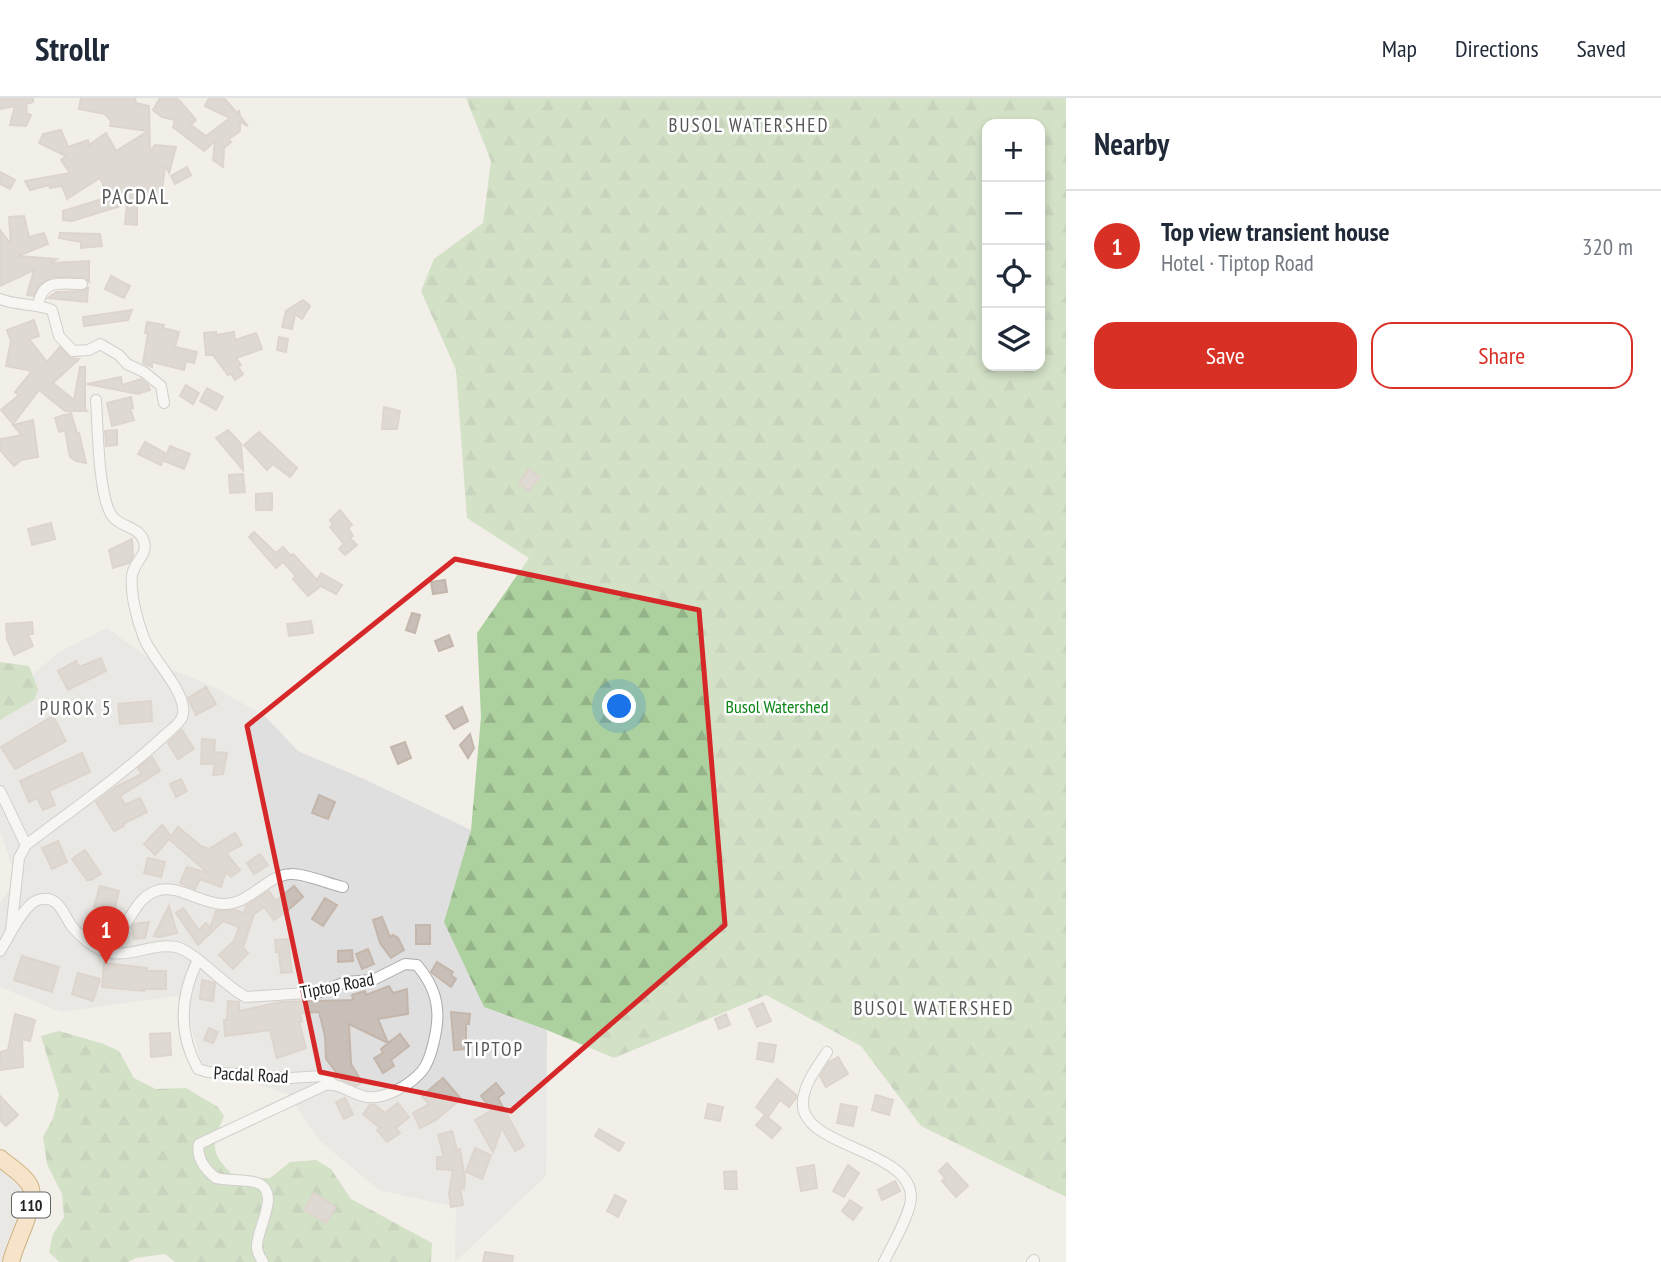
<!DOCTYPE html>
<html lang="en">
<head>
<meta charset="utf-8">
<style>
  body { margin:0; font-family:"PT Sans Narrow",sans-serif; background:#f6f6f7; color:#1f2937 }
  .controls { position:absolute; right:21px; top:21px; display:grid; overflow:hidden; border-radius:14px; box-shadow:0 4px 10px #0003 }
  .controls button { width:63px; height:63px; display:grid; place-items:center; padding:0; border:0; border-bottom:2px solid #e0e1e3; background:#fff; color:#1f2937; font:35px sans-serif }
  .you { position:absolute; left:620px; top:609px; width:24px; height:24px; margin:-18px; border:5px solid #fff; border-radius:50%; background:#1a73e8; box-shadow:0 0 0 10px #1a73e833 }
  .badge { display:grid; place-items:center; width:46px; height:46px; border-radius:50%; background:#d93025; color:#fff; font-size:23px; font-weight:700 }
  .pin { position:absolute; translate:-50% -58px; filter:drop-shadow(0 2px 4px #0008) }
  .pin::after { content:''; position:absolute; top:37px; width:24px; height:21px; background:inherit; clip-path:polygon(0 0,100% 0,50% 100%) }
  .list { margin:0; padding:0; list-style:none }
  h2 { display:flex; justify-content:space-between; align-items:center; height:91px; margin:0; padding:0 28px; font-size:30px }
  h2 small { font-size:23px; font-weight:400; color:#747a83 }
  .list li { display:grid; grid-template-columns:46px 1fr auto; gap:21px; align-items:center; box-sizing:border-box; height:112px; padding:0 28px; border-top:2px solid #e0e1e3 }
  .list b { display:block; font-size:26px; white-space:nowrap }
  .list p { margin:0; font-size:23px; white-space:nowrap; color:#747a83 }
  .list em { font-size:23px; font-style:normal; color:#747a83 }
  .actions { display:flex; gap:14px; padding:21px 28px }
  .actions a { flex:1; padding:16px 0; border:2px solid #d93025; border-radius:21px; text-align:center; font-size:24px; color:#d93025 }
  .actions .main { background:#d93025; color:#fff }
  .icon { flex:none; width:38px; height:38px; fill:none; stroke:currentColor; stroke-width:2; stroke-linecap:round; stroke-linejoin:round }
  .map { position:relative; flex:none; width:1066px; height:1164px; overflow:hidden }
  header { display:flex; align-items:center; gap:42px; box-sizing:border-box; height:98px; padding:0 35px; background:#fff; border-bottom:2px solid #e0e1e3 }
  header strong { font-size:33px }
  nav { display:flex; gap:38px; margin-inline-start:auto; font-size:24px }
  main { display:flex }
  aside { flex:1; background:#fff }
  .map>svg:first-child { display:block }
  .residential { fill:#e0dfdf }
  .forest { fill:url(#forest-firs); fill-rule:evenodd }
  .building { fill:#c7bfb8; stroke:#c4b6ab; stroke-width:2 }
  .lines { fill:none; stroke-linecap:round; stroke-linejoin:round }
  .street-casing { stroke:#a9a9a9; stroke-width:12 }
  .primary-casing { stroke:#a06b00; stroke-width:18 }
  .street { stroke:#fff; stroke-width:10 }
  .primary { stroke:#fcd6a4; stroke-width:16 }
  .marked { fill:none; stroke:#d62828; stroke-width:5; stroke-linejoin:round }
  .labels { text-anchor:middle; stroke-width:5; stroke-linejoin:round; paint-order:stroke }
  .shield { fill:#fff; stroke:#646464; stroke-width:2 }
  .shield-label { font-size:16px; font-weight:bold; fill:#222 }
  .park-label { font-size:18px; fill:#0c8416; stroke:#fff }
  .street-label { font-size:18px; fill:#222; stroke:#fff }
  .neighbourhood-label { font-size:19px; letter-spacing:2px; fill:#555; stroke:#fff }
  .quarter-label { font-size:21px; letter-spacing:2px; fill:#555; stroke:#fff }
</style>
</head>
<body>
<header>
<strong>Strollr</strong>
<nav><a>Map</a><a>Directions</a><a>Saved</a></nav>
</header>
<main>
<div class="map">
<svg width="1066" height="1164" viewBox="0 0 1066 1164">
  <defs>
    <pattern id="forest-firs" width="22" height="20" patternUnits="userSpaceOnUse" patternTransform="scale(1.75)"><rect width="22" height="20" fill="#add19e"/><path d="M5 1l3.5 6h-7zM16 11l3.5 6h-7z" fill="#95b388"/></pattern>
  </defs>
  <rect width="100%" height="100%" fill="#f2efe9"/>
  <g class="residential">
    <path d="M 107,530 L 155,565 L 214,589 L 265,618 L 298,653 L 364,681 L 471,732 L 462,766 L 484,909 L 547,932 L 546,1078 L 455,1164 L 456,1109 L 379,1092 L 319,1042 L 288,996 L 203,970 L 183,897 L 61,914 L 0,889 L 0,804 L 17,784 L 0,732 L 0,605 L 59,554 Z"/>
    <path d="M 0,1065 L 23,1087 L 28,1103 L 8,1164 L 0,1164 Z"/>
  </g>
  <g class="forest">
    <path d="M 466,0 L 1066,0 L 1066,1099 L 921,1028 L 861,948 L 766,897 L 614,960 L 547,932 L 484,909 L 444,824 L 471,732 L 481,619 L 477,535 L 529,460 L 467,420 L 456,272 L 421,193 L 434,161 L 483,125 L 491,63 ZM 987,26 L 1040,26 L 1040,268 L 987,268 Z"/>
    <path d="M 0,564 L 29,568 L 38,591 L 34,602 L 0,622 Z"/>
    <path d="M 59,933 L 104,946 L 119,953 L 134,980 L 156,991 L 186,990 L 218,1009 L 224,1018 C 210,1050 211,1056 236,1080 L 270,1080 L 290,1064 L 316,1062 L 331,1071 L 351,1101 L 432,1145 L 431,1164 L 175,1164 L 165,1156 L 136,1160 L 128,1164 L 59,1164 L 49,1154 L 53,1136 L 64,1119 L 62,1096 L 47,1066 L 43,1039 L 53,1020 L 59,997 L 41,938 Z"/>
  </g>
  <g class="building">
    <path d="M 0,0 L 33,0 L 33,4 L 26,6 L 27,16 L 31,17 L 26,28 L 10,27 L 15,8 L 0,11 Z"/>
    <path d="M 81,0 L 135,0 L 136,5 L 149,8 L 150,53 L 155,47 L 176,49 L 169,75 L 165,68 L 161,101 L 137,97 L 137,127 L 125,126 L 127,106 L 72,123 L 63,122 L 63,113 L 109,99 L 100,80 L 67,101 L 62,88 L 50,90 L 49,87 L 30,92 L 25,83 L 70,75 L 61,62 L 66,58 L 39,45 L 43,36 L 61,32 L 68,49 L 88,42 L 89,47 L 106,35 L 116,53 L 148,33 L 110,28 L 111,23 L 105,16 L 79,11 Z"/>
    <path d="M 160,0 L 175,0 L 180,3 L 196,22 L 191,27 L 206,38 L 230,20 L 205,8 L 209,0 L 224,0 L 237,15 L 239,13 L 240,18 L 248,28 L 240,24 L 240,33 L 229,41 L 231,44 L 224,50 L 223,69 L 213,62 L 215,43 L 204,53 L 173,29 L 175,22 L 162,19 L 153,12 Z"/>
    <path d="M 187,69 L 191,77 L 175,86 L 171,78 Z"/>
    <path d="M 0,74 L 15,82 L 10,91 L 0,86 Z"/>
    <path d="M 24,118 L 29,139 L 44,135 L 48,146 L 18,158 L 57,161 L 50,165 L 89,163 L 89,184 L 82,179 L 52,179 L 39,187 L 33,198 L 27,197 L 34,172 L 0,188 L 0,132 L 11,146 L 9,119 Z"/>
    <path d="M 60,135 L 100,136 L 102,148 L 81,150 L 81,144 L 59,140 Z"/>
    <path d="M 111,178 L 130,188 L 124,200 L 105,191 Z"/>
    <path d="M 88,190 L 87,204 L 48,200 L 56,194 L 82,193 Z"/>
    <path d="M 303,202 L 310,208 L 302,221 L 295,216 L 292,231 L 282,229 L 286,213 Z"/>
    <path d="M 132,212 L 128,222 L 84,228 L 83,219 Z"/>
    <path d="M 34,222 L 39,238 L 29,241 L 47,264 L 60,249 L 70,260 L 79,261 L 53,285 L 74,302 L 80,269 L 85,269 L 85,311 L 87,313 L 65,313 L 39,292 L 13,326 L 1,312 L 19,297 L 15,294 L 32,273 L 6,268 L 11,243 L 7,232 Z"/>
    <path d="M 147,224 L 164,227 L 163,230 L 179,234 L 175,249 L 197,254 L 194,265 L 186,263 L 184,272 L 152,264 L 152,269 L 143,265 L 148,235 L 145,235 Z"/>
    <path d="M 216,234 L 216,237 L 234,234 L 235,242 L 256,235 L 262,251 L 236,260 L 241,267 L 238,269 L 243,276 L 235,282 L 231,276 L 228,277 L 213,257 L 206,257 L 204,235 Z"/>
    <path d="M 279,239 L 288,241 L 286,254 L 277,252 Z"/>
    <path d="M 121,279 L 122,287 L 141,281 L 148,287 L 150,292 L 138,296 L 87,286 Z"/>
    <path d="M 186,287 L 199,295 L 193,306 L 180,298 Z"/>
    <path d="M 207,290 L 223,299 L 216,312 L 200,303 Z"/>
    <path d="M 131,299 L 133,310 L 130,310 L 134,322 L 112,328 L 107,305 Z"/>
    <path d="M 384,309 L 400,313 L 397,331 L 382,331 Z"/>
    <path d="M 71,315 L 77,335 L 79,335 L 86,365 L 76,363 L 70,359 L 65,332 L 59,334 L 55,320 Z"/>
    <path d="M 33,322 L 38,359 L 21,362 L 14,368 L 0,352 L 0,341 L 22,337 L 13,327 Z"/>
    <path d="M 117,332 L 117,347 L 106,348 L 105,333 Z"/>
    <path d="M 228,332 L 241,346 L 243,372 L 216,340 Z"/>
    <path d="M 259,334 L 297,370 L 290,379 L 273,366 L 267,372 L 244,347 Z"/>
    <path d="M 145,344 L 165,355 L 161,367 L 138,356 Z"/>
    <path d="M 170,348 L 190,356 L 184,371 L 164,363 Z"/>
    <path d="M 529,371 L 540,379 L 529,393 L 519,385 Z"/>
    <path d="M 243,376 L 245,394 L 230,395 L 229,377 Z"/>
    <path d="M 272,395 L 272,412 L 256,412 L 256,396 Z"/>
    <path d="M 340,412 L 352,427 L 348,430 L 353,438 L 350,440 L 357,447 L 345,457 L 339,451 L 344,446 L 330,429 L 333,427 L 330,422 Z"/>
    <path d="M 51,425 L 55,441 L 32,447 L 28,431 Z"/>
    <path d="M 254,434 L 276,455 L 283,449 L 291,458 L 293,456 L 317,482 L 321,475 L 342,487 L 336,496 L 321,488 L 308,498 L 293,481 L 296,478 L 283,464 L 276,470 L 249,439 Z"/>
    <path d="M 132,441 L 133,458 L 129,465 L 113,470 L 109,452 Z"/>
    <path d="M 445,482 L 447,494 L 433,496 L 431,484 Z"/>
    <path d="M 412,515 L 420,517 L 415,535 L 406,532 Z"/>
    <path d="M 311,523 L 313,535 L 289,538 L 287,526 Z"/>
    <path d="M 32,524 L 33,536 L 28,536 L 33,548 L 14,557 L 7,541 L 6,526 Z"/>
    <path d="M 449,537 L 453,548 L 439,553 L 435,543 Z"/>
    <path d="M 101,560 L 106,573 L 68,592 L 58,573 L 76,563 L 79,569 Z"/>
    <path d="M 206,589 L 216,606 L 196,617 L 188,600 Z"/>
    <path d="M 151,603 L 152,623 L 120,626 L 118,606 Z"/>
    <path d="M 462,609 L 468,623 L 454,631 L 446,618 Z"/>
    <path d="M 53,618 L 66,643 L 15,671 L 1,649 Z"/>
    <path d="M 182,632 L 194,651 L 178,661 L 168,645 Z"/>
    <path d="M 470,636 L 474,650 L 468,660 L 460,647 Z"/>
    <path d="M 202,641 L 215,642 L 214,654 L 227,655 L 223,676 L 213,677 L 215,666 L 201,666 Z"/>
    <path d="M 405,644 L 411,660 L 398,666 L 391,649 Z"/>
    <path d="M 82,655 L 90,674 L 49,693 L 55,707 L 43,712 L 37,700 L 29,704 L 20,683 Z"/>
    <path d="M 152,659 L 160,673 L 120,698 L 125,707 L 140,700 L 147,714 L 123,726 L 124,728 L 114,733 L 96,704 L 117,688 L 142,676 L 138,670 Z"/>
    <path d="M 181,681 L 187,693 L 176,699 L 170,686 Z"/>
    <path d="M 319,697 L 335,704 L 328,721 L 312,715 Z"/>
    <path d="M 162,727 L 171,738 L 178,729 L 201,748 L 209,751 L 235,735 L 242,747 L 226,755 L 240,772 L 231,779 L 226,774 L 221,789 L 200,781 L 195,791 L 180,785 L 187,769 L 208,775 L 169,741 L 155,757 L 144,746 Z"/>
    <path d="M 58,743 L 67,764 L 52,771 L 42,750 Z"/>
    <path d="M 85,752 L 101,776 L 91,782 L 87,782 L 72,761 Z"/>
    <path d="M 260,756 L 268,767 L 254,776 L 247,765 Z"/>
    <path d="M 148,760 L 165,764 L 161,779 L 144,775 Z"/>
    <path d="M 100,788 L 119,793 L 114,813 L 94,809 Z"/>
    <path d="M 294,788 L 303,799 L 286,814 L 274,822 L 264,809 L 254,816 L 243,850 L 248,855 L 233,871 L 219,857 L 234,843 L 239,829 L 223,823 L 198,847 L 176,815 L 183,810 L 199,832 L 206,825 L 210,830 L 216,813 L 235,812 L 244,815 L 246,808 L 269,793 L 276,803 Z"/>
    <path d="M 325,800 L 337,807 L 323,828 L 312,821 Z"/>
    <path d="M 169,808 L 177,835 L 160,839 L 154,838 Z"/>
    <path d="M 382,819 L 390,839 L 393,837 L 398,840 L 404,852 L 391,860 L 380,845 L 373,822 Z"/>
    <path d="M 149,824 L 145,840 L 134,841 L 132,829 L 134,826 Z"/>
    <rect x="416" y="827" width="14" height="19"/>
    <path d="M 288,841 L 292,874 L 281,875 L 279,854 L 276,854 L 275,842 Z"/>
    <path d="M 368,851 L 374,866 L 362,871 L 356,856 Z"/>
    <path d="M 352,852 L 353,863 L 338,864 L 338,853 Z"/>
    <path d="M 22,858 L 59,869 L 52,894 L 14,882 Z"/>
    <path d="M 437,864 L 453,874 L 451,877 L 456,881 L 451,889 L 431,874 Z"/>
    <path d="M 104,865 L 147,870 L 147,873 L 166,873 L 166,891 L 144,891 L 144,893 L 102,889 Z"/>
    <path d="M 78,875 L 100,881 L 93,903 L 72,896 Z"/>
    <path d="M 202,882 L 215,885 L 213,903 L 200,901 Z"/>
    <path d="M 389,888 L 393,895 L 407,891 L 408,916 L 378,921 L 388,945 L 400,936 L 409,948 L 391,962 L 394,968 L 383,975 L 374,960 L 383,955 L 381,951 L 388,945 L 349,926 L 351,966 L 362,984 L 356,988 L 342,982 L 326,961 L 325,938 L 319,914 L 300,915 L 302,924 L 299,924 L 306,950 L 277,960 L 270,932 L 225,938 L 224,922 L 227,922 L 228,903 L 239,904 L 239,913 L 281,904 L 353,902 L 352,897 L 365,893 L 366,897 Z"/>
    <path d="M 763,905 L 771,923 L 757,929 L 749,911 Z"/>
    <path d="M 451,914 L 470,916 L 469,926 L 466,926 L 466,951 L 454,952 Z"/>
    <path d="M 15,916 L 35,922 L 30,943 L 22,941 L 23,969 L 0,972 L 0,954 L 8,952 Z"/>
    <path d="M 726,916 L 730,927 L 719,931 L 715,921 Z"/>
    <path d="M 209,930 L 218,934 L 213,945 L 204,942 Z"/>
    <path d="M 170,935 L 171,957 L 151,959 L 150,936 Z"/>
    <path d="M 759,945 L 776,947 L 773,964 L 757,961 Z"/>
    <path d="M 838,959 L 848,976 L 826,989 L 820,978 L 829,964 Z"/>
    <path d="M 443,980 L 461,1001 L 436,1022 L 420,1030 L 413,1015 L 429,1006 L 422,998 Z"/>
    <path d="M 777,981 L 796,997 L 796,1000 L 789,1009 L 780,1002 L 768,1019 L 756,1009 Z"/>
    <path d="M 496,985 L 504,995 L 498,1000 L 524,1048 L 515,1053 L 502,1030 L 493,1054 L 475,1022 L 492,1012 L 481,998 Z"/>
    <path d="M 876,997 L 893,1002 L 889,1017 L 872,1012 Z"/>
    <path d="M 0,998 L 18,1017 L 6,1028 L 0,1022 Z"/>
    <path d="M 345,1000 L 353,1016 L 344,1021 L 336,1004 Z"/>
    <path d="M 398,1005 L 409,1019 L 396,1030 L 400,1035 L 387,1044 L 377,1032 L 380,1030 L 363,1016 L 370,1007 L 374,1006 L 385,1015 Z"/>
    <path d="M 708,1006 L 723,1009 L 720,1023 L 705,1020 Z"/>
    <path d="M 841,1006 L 857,1009 L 853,1028 L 837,1025 Z"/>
    <path d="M 765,1017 L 781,1030 L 772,1040 L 756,1027 Z"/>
    <path d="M 599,1031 L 624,1045 L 619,1053 L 595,1038 Z"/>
    <path d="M 452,1033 L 457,1052 L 460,1051 L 465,1080 L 464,1091 L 460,1090 L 463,1107 L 451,1109 L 449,1096 L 453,1072 L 437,1071 L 437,1059 L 444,1059 L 438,1037 Z"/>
    <path d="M 475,1050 L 491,1057 L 482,1081 L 466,1074 Z"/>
    <path d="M 947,1065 L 968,1088 L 956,1099 L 942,1083 L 945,1080 L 939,1073 Z"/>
    <path d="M 814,1067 L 817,1090 L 801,1093 L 797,1070 Z"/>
    <path d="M 848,1067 L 859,1075 L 844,1099 L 833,1093 Z"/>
    <path d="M 736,1073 L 737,1091 L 725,1091 L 724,1074 Z"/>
    <path d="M 895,1083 L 900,1093 L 882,1102 L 878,1092 Z"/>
    <path d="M 314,1095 L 336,1109 L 326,1125 L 304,1112 Z"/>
    <path d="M 615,1097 L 626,1103 L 618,1119 L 607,1113 Z"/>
    <path d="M 850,1102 L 862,1110 L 853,1122 L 842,1113 Z"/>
    <path d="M 485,1154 L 513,1158 L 512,1164 L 483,1164 Z"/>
  </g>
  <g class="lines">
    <defs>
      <g id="street">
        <path d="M 0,201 C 17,208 35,205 52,212 L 59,238 L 73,253 L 89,252 L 100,246 L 119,257 L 127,266 L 144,274 L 161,288 L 164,305"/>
        <path d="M 38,207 C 43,180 60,186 82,186"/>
        <path d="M 0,693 L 26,747"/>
        <path d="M 11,833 L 19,760 L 26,747 C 72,712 121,678 164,638 C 169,633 180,626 182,619 C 191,598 151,560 144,540 C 137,522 130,496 132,477 C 134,464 148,457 144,444 C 140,428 121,430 112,418 C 98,397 98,330 96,302"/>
        <path d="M 85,840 C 134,848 124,805 156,793 C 177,785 201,806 223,806 C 250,807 266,777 291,776 C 304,775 329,786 343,789"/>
        <path d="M 0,853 C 8,840 24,806 38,802 C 56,796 62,812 69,824 C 75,834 91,848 101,852 C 126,863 152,844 176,849 C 195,853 224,888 246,899 L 321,894 L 345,884 L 373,882 L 405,866 L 417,867 C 427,879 436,895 437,911 C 439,926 432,961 422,973 C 412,985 392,997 376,999 C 357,1002 343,984 325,987 L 199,1046 C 196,1060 206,1072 216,1080 C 227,1083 251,1081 260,1086 C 280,1097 256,1132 257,1149 C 257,1155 260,1159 263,1164"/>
        <path d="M 198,862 C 180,898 178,935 198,971 L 208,974 L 290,980 L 323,978 L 333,986"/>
        <path d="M 827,954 C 818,968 805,984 803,1002 C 797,1050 912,1050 911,1100 C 910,1117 892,1147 884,1164"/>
        <path d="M 1032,1164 L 1034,1162"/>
      </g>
      <path id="primary" d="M 0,1060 C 9,1068 22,1075 29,1086 C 40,1103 15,1144 11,1164"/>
    </defs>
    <use href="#street" class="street-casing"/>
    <use href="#primary" class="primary-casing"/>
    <use href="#street" class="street"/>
    <use href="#primary" class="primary"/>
  </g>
  <path d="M0 0H1066V1164H0ZM 455,461 L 699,512 L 725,827 L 511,1013 L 320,974 L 247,628 Z" fill="#f2efe9" fill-opacity=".55" fill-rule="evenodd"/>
  <path class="marked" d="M 455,461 L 699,512 L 725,827 L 511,1013 L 320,974 L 247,628 Z"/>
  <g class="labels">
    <rect class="shield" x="12" y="1094.5" width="38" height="25" rx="5"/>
    <g class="shield-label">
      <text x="31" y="1113">110</text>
    </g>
    <g class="park-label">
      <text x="777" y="615">Busol Watershed</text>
    </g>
    <g class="street-label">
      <text transform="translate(337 888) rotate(-11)" y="6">Tiptop Road</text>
      <text transform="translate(251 977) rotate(3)" y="6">Pacdal Road</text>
    </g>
    <g class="neighbourhood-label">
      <text x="749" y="34">BUSOL WATERSHED</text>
      <text x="76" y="617">PUROK 5</text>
      <text x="934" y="917">BUSOL WATERSHED</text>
      <text x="494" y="958">TIPTOP</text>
    </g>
    <g class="quarter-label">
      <text x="136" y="106">PACDAL</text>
    </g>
  </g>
</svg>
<div class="controls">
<button>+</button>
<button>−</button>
<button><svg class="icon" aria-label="locate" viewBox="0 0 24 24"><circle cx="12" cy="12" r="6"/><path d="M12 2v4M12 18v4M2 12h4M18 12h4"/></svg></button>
<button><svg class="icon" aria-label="layers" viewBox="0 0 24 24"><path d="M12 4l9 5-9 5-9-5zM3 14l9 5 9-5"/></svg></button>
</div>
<div class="you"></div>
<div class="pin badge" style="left:106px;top:866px">1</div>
</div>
<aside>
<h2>Nearby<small></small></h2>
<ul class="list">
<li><span class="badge">1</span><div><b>Top view transient house</b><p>Hotel · Tiptop Road</p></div><em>320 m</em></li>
</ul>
<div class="actions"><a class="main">Save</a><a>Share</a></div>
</aside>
</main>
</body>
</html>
